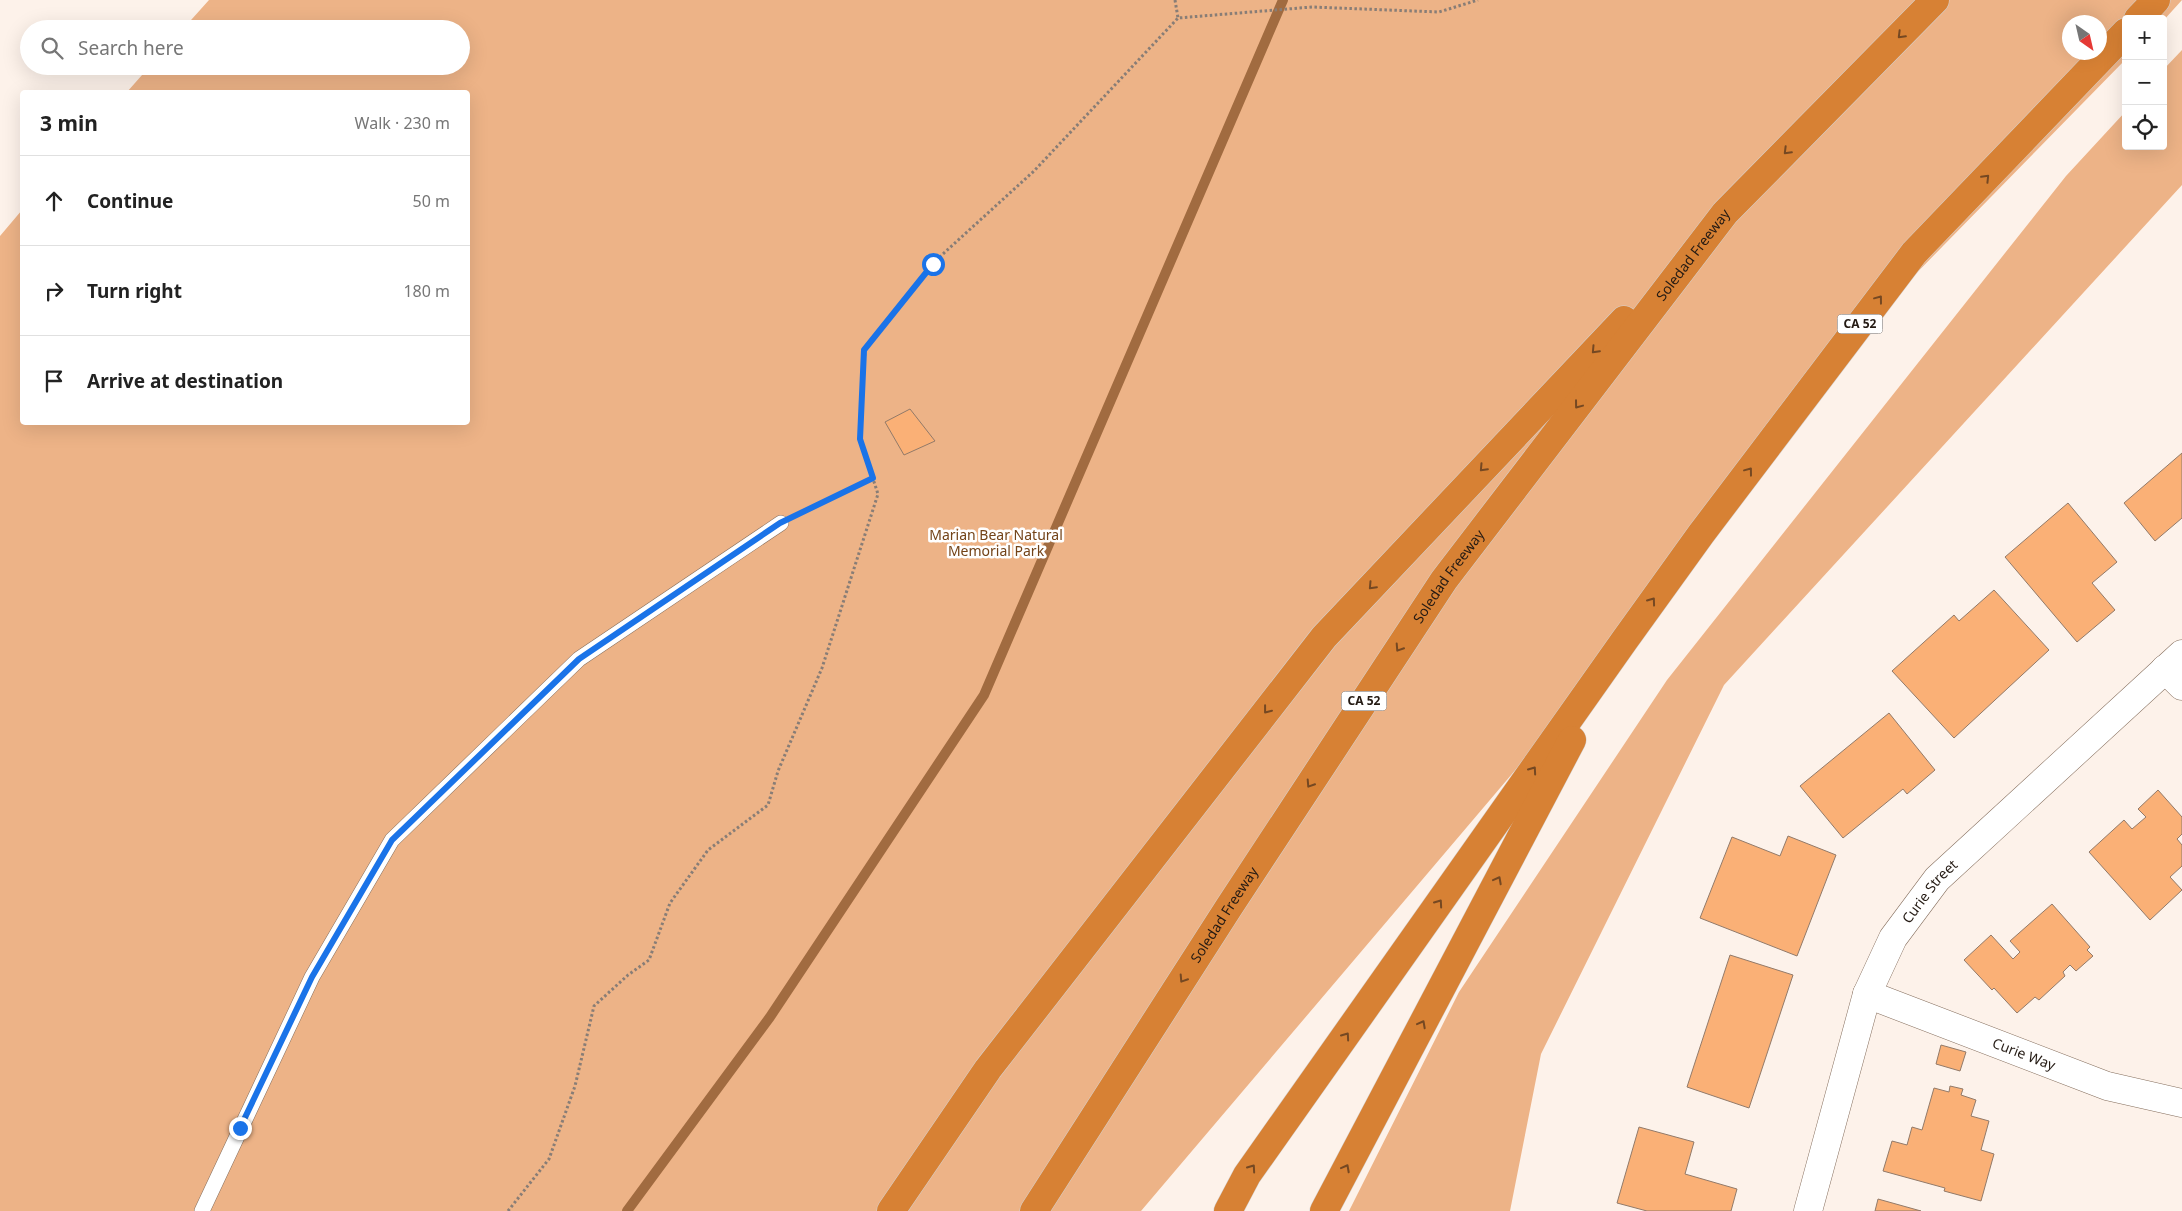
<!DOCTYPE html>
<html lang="en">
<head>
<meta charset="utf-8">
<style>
  body { margin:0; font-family:"Noto Sans",sans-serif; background:#f6f6f6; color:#222 }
  .controls { position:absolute; right:15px; top:15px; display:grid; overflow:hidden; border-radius:5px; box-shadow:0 5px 20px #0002 }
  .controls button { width:45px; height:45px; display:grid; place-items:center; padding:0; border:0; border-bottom:1px solid #e0e0e0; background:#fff; color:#222; font:25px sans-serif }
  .compass { position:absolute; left:2062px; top:15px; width:45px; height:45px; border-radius:50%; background:#fff; box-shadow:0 5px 20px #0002; rotate:146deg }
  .stop { position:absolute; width:15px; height:15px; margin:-11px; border:4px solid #1a73e8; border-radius:50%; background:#fff }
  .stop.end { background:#1a73e8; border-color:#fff; box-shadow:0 1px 5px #0008 }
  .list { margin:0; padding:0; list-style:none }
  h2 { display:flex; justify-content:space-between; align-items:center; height:65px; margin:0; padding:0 20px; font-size:21px }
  h2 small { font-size:16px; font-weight:400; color:#767676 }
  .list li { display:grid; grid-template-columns:32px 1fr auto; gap:15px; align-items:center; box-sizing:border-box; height:90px; padding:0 20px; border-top:1px solid #e0e0e0 }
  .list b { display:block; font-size:19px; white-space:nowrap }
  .list em { font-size:16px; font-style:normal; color:#767676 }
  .icon { flex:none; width:28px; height:28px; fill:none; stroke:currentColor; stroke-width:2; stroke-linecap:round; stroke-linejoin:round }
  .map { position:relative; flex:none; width:2182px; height:1211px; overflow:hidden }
  .search { position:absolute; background:#fff; box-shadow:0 5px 20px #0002; left:20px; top:20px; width:450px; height:55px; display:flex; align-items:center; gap:12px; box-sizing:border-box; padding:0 18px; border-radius:28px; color:#767676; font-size:19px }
  .panel { position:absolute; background:#fff; box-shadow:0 5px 20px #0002; left:20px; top:90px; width:450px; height:335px; border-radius:5px }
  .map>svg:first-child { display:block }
  .green { fill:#edb387; fill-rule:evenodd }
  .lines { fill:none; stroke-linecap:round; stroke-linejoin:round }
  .stream { stroke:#a16b40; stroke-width:10 }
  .building { fill:#fab076; stroke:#927a69 }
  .service-casing { stroke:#856e5d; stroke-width:16 }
  .minor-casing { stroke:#856e5d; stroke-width:29 }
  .motorway-casing { stroke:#d3d1d0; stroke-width:29 }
  .path { stroke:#887d76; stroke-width:3; stroke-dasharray:2.5 2.5; stroke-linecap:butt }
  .service { stroke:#fff; stroke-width:15 }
  .minor { stroke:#fff; stroke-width:28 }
  .motorway { stroke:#d78134; stroke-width:28 }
  .oneway { stroke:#754822 }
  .route { stroke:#1a73e8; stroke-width:6 }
  .labels { text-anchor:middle; stroke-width:5; stroke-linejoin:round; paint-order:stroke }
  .shield { fill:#fff; stroke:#665f5a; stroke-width:1 }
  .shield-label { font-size:12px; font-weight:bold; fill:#241a13 }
  .street-label { font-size:14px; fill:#241a13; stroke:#fff }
  .park-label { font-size:14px; fill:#734318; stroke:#fff }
</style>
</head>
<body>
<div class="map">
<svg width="2182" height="1211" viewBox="0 0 2182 1211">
  <rect width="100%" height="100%" fill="#fdf2ea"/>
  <g class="green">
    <path d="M 209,0 L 2182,0 L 2163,21 L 2163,19 L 2126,19 L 2126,59 L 1897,293 L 1624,642 L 1141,1211 L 0,1211 L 0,236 L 22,210 L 22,422 L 468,422 L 468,92 L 127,92 L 150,66 L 461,66 L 461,29 L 183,29 ZM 2070,22 L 2100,22 L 2100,52 L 2070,52 Z"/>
    <path d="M 2182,50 L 2182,185 L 1724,685 L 1541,1054 L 1510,1211 L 1349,1211 L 1459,992 L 1667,680 L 2066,176 L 2126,111 L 2126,146 L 2163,146 L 2163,70 Z"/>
  </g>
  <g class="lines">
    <path class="stream" d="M 627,1211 L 770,1017 L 984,695 L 1283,0"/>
  </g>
  <g class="building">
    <path d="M 910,409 L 935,441 L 904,455 L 885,422 Z"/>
    <path d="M 2182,453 L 2182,518 L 2155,541 L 2124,503 Z"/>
    <path d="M 2068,503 L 2117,562 L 2092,583 L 2115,610 L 2077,642 L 2005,557 Z"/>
    <path d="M 1994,590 L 2049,650 L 1954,738 L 1892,671 L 1954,615 L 1959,621 Z"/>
    <path d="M 1889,713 L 1935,770 L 1907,794 L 1903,789 L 1843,838 L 1800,786 Z"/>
    <path d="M 2158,790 L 2182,817 L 2182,834 L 2177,839 L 2182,845 L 2182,866 L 2170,877 L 2182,890 L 2150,920 L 2089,852 L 2124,820 L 2132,829 L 2146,817 L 2138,809 Z"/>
    <path d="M 1788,836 L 1836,855 L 1797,956 L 1700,918 L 1732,837 L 1780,856 Z"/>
    <path d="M 2052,904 L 2090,947 L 2087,950 L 2093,956 L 2076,971 L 2070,965 L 2063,972 L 2065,976 L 2039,1000 L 2035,997 L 2017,1013 L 1994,988 L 1992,990 L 1964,960 L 1991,935 L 2013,959 L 2020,952 L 2010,941 Z"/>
    <path d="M 1730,955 L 1793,975 L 1749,1108 L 1687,1087 Z"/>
    <path d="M 1941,1045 L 1966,1052 L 1960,1071 L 1936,1064 Z"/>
    <path d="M 1950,1086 L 1963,1089 L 1961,1095 L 1976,1100 L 1971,1116 L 1989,1121 L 1981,1150 L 1994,1154 L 1981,1201 L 1944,1191 L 1945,1188 L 1883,1171 L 1892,1141 L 1907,1145 L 1912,1127 L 1922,1130 L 1934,1088 L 1949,1092 Z"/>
    <path d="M 1639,1127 L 1694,1142 L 1685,1174 L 1737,1189 L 1731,1211 L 1647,1211 L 1617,1203 Z"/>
    <path d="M 1878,1199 L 1921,1211 L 1875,1211 Z"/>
  </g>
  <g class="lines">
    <defs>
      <path id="service" d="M 202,1211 L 312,977 L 392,840 L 579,659 L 781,523"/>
      <g id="minor">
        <path d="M 2165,669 L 2182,686"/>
        <path id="s1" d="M 1867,994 L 2107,1086 L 2182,1103"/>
        <path id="s2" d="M 1808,1211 L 1867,994 L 1893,938 L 1937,879 L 2182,654"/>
      </g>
      <g id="motorway">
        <path d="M 2138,19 L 2156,0"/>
        <path d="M 891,1211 L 988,1069 L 1324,637 L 1624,320"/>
        <path id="s3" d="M 1034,1211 L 1229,907 L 1444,580 L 1725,213 L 1935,0"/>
        <path d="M 1228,1211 L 1247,1175 L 1624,641 L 1701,534 L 1914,253 L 2126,32"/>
        <path d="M 1324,1211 L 1572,740"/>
      </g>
    </defs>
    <use href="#service" class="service-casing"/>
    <use href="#minor" class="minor-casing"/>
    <use href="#motorway" class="motorway-casing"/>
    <g class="path">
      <path d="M 1175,0 L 1178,18"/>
      <path d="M 804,512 L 873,478"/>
      <path d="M 508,1211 L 549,1159 L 575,1086 L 594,1006 L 628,975 L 649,960 L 670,903 L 708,850 L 768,805 L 778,771 L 822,668 L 878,494 L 860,439 L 865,350 L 933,263 L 1034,171 L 1178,18 L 1312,7 L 1439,12 L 1478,0"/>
    </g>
    <use href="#service" class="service"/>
    <use href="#minor" class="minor"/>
    <use href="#motorway" class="motorway"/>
  </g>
  <defs><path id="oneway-chevron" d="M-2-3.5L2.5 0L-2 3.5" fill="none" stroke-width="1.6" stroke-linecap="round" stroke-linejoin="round" transform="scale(1.25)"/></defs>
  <g class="oneway">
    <use href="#oneway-chevron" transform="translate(1901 35) rotate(135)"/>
    <use href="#oneway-chevron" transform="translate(1787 151) rotate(135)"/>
    <use href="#oneway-chevron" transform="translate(1986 178) rotate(-46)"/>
    <use href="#oneway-chevron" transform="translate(1879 299) rotate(-53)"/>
    <use href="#oneway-chevron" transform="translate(1595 350) rotate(133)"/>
    <use href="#oneway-chevron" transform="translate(1578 405) rotate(127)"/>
    <use href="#oneway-chevron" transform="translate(1483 468) rotate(133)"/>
    <use href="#oneway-chevron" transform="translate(1749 471) rotate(-53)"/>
    <use href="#oneway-chevron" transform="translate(1372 586) rotate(133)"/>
    <use href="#oneway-chevron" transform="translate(1652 601) rotate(-54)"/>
    <use href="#oneway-chevron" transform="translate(1399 648) rotate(123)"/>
    <use href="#oneway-chevron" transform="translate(1267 710) rotate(128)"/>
    <use href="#oneway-chevron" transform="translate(1533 770) rotate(-55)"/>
    <use href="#oneway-chevron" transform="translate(1310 784) rotate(123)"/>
    <use href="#oneway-chevron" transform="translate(1498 880) rotate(-62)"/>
    <use href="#oneway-chevron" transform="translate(1439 903) rotate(-55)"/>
    <use href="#oneway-chevron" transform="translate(1183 979) rotate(123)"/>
    <use href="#oneway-chevron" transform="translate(1422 1024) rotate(-62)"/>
    <use href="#oneway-chevron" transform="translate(1346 1036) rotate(-55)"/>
    <use href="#oneway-chevron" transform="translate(1252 1168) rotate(-55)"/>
    <use href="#oneway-chevron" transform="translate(1346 1168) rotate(-62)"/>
  </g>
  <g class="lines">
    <path class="route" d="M 240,1128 L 312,977 L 392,840 L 579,659 L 780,523 L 873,478 L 860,439 L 864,350 L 933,264"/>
  </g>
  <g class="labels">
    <g class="shield">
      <rect x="1837.5" y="314.5" width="45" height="19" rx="4"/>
      <rect x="1341.5" y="691.5" width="45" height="19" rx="4"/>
    </g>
    <g class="shield-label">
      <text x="1860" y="328">CA 52</text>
      <text x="1364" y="705">CA 52</text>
    </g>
    <g class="street-label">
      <text dy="5" stroke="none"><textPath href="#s3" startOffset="1162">Soledad Freeway</textPath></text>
      <text dy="5" stroke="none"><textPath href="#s3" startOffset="758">Soledad Freeway</textPath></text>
      <text dy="5" stroke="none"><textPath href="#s2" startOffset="346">Curie Street</textPath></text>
      <text dy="5" stroke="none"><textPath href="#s3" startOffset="352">Soledad Freeway</textPath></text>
      <text dy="5" stroke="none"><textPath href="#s1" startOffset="168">Curie Way</textPath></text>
    </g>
    <g class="park-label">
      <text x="996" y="540">Marian Bear Natural<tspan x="996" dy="16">Memorial Park</tspan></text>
    </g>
  </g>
</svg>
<div class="controls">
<button>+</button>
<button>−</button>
<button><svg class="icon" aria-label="locate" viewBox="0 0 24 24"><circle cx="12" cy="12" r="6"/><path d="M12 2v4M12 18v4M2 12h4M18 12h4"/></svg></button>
</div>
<svg class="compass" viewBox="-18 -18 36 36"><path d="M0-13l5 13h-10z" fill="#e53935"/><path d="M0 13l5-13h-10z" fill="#767676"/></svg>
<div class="stop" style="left:933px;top:264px"></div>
<div class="stop end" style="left:240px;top:1128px"></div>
<div class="search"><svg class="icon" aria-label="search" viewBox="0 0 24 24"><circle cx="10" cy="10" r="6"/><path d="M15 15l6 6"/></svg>Search here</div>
<section class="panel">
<h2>3 min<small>Walk · 230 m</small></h2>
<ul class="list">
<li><svg class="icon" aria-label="ahead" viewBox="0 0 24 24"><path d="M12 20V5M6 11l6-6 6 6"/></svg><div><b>Continue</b></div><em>50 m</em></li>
<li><svg class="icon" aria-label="right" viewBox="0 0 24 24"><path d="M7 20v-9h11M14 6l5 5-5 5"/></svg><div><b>Turn right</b></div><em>180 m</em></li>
<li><svg class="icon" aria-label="arrive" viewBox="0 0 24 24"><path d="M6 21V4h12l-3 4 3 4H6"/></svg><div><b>Arrive at destination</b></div></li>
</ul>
</section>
</div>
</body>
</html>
